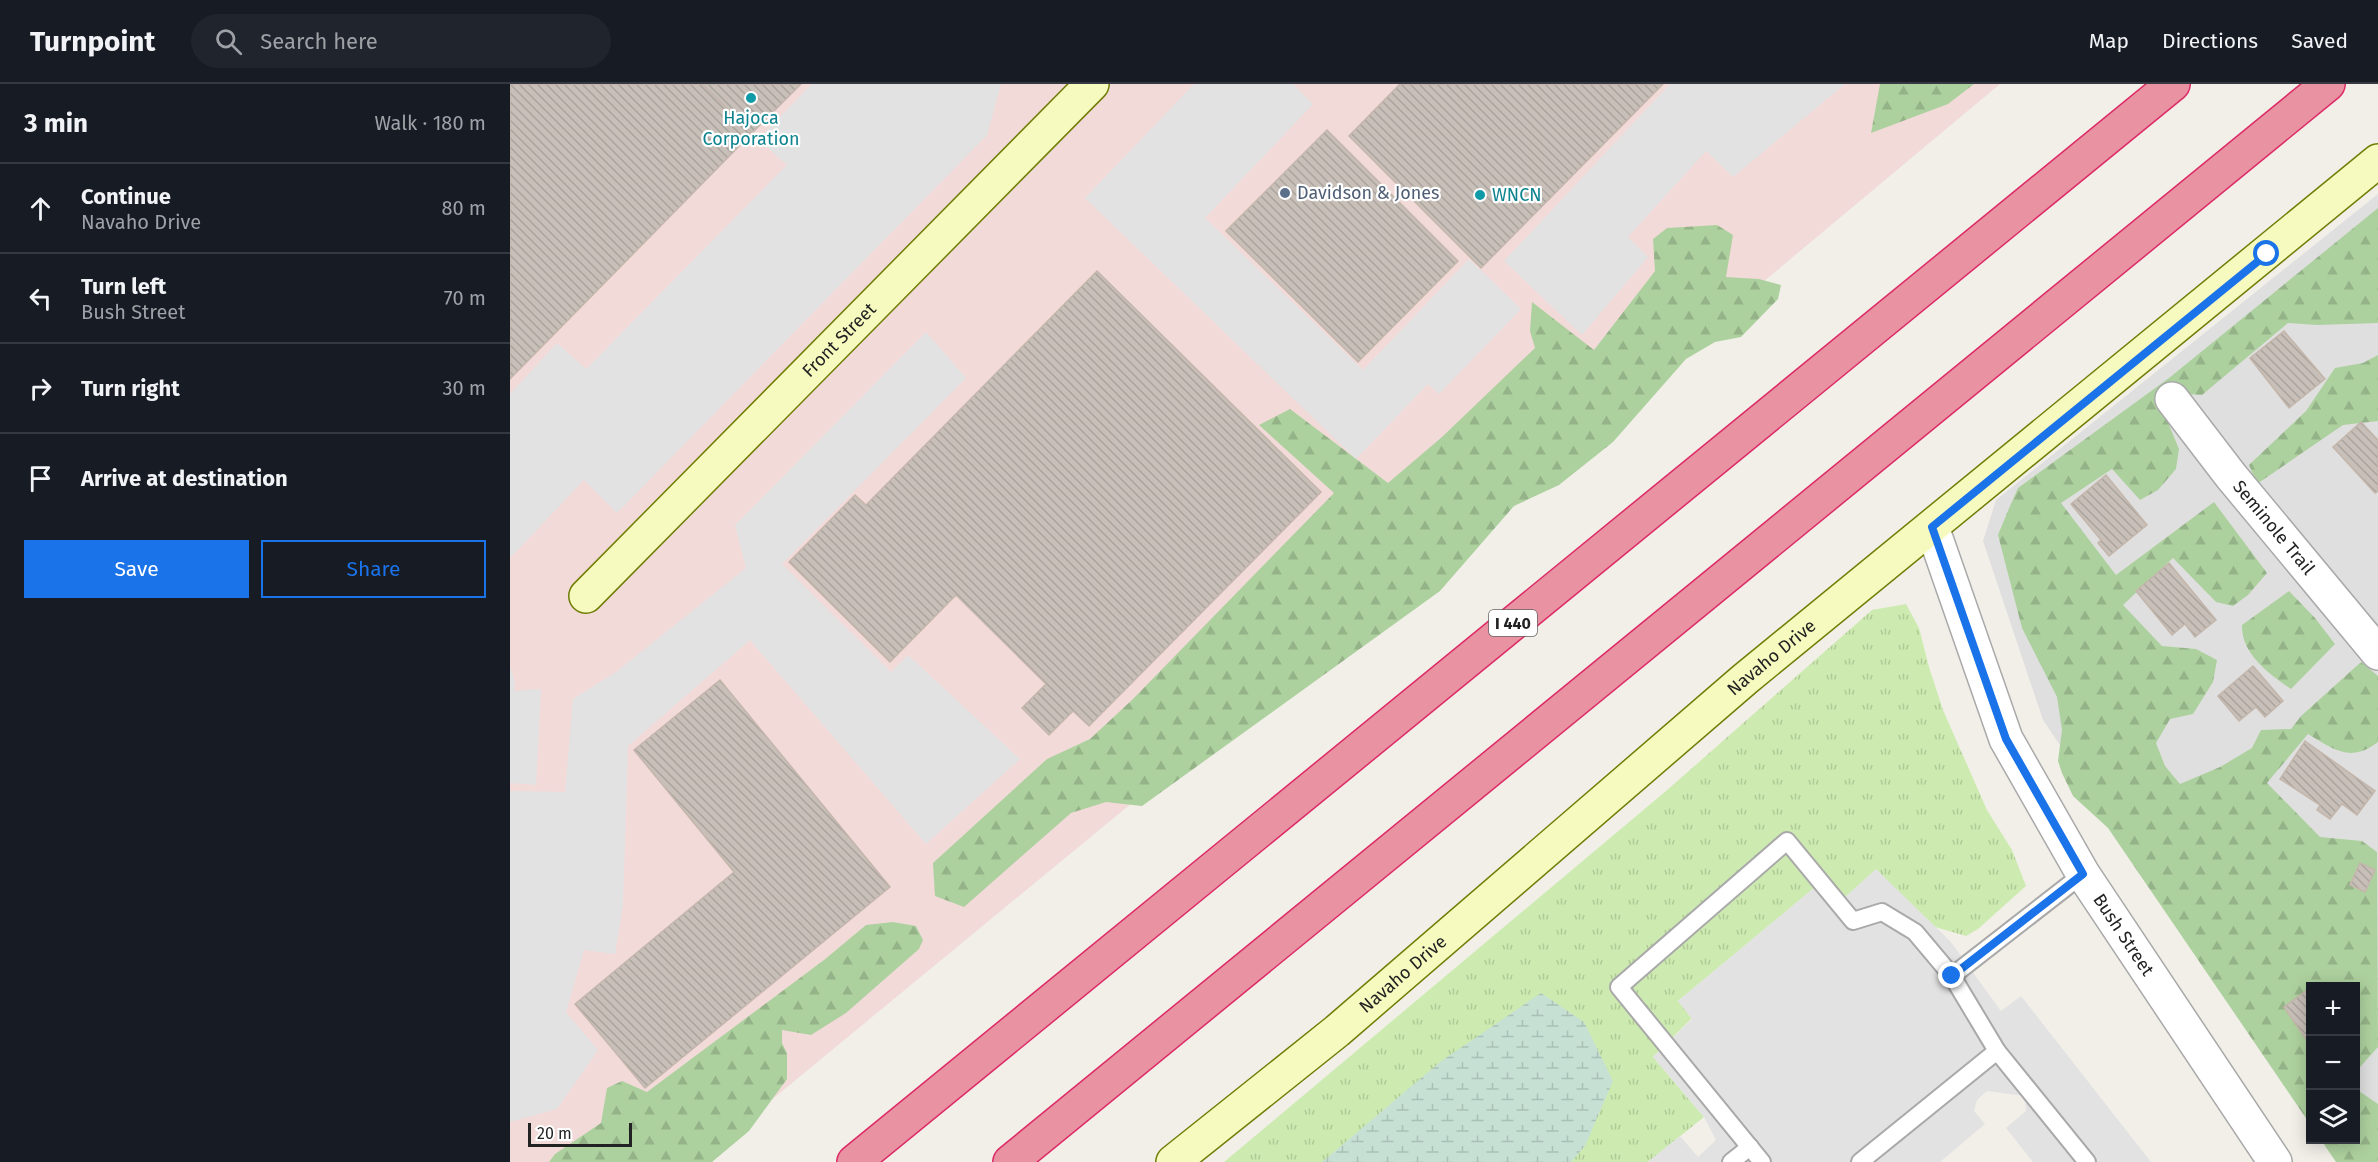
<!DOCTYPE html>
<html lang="en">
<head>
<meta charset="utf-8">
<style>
  body { margin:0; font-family:"Fira Sans",sans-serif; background:#20242c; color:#f1f3f6 }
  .controls { position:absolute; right:18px; bottom:18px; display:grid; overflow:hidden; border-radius:0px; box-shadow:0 3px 15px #0003 }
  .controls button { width:54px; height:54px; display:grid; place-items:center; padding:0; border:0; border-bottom:2px solid #363941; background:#171b24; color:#f1f3f6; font:30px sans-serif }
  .scale { position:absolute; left:18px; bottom:15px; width:104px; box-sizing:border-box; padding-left:6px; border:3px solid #222; border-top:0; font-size:16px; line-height:21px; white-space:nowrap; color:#222; -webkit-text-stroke:4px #fff; paint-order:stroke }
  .stop { position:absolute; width:18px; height:18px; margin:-14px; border:4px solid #1a73e8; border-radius:50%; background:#fff }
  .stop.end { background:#1a73e8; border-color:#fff; box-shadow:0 2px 6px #0008 }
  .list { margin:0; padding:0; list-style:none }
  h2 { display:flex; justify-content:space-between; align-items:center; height:78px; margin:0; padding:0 24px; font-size:26px }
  h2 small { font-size:20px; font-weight:400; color:#9ea1a6 }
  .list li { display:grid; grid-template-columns:39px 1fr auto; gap:18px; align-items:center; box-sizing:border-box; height:90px; padding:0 24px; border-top:2px solid #363941 }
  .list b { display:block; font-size:22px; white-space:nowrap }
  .list p { margin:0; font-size:20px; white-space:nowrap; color:#9ea1a6 }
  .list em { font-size:20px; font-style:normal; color:#9ea1a6 }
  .actions { display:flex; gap:12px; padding:18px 24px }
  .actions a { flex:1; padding:14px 0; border:2px solid #1a73e8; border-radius:0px; text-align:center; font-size:21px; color:#1a73e8 }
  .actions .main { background:#1a73e8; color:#fff }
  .icon { flex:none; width:33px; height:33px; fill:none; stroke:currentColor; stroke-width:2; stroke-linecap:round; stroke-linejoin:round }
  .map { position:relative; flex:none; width:1868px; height:1078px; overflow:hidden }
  header { display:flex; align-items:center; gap:36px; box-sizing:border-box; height:84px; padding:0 30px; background:#171b24; border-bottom:2px solid #363941 }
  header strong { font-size:28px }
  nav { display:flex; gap:33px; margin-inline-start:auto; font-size:21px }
  .search { width:420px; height:54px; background:#20242c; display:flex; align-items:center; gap:15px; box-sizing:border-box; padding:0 21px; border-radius:33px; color:#9ea1a6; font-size:22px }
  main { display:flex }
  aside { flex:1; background:#171b24 }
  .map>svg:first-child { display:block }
  .residential { fill:#e0dfdf }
  .commercial { fill:#f2dad9 }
  .grass { fill:url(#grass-tufts) }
  .forest { fill:url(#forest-firs) }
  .wetland { fill:url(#wetland-marsh) }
  .parking { fill:#e2e2e2 }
  .building { fill:url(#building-back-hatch); stroke:#c4b6ab; stroke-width:1.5 }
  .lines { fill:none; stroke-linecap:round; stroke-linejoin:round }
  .lane-casing { stroke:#a9a9a9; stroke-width:20 }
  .street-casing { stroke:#a9a9a9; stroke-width:36 }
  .secondary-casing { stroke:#707d05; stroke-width:36 }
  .highway-casing { stroke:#dc2a67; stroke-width:36 }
  .lane { stroke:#fff; stroke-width:16 }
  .street { stroke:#fff; stroke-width:33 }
  .secondary { stroke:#f7fabf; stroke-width:33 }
  .highway { stroke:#e892a2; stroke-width:33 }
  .route { stroke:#1a73e8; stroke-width:8 }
  .culture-dot { fill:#0f9aa8; stroke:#fff; stroke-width:2 }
  .service-dot { fill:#5c6f8a; stroke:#fff; stroke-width:2 }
  .labels { text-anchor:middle; stroke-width:4.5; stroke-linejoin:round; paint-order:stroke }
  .shield { fill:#fff; stroke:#646464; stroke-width:1.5 }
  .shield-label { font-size:16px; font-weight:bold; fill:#222 }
  .culture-label { font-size:18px; fill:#0d838f; stroke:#fff }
  .service-label { font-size:18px; fill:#4e5e75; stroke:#fff; text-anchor:start }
  .street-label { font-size:18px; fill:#222; stroke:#fff }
</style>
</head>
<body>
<header>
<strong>Turnpoint</strong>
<div class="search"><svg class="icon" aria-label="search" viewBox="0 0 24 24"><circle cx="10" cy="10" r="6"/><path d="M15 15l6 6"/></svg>Search here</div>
<nav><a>Map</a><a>Directions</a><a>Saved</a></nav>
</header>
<main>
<aside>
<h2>3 min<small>Walk · 180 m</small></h2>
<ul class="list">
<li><svg class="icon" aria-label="ahead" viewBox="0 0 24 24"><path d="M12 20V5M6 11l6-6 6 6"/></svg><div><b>Continue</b><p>Navaho Drive</p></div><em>80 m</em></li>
<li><svg class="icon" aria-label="left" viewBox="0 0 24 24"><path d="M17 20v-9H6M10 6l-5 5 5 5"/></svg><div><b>Turn left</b><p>Bush Street</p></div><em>70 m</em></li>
<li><svg class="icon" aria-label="right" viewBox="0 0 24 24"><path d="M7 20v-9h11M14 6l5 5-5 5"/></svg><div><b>Turn right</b></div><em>30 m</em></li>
<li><svg class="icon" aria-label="arrive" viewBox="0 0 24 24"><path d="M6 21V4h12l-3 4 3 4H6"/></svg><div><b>Arrive at destination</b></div></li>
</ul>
<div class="actions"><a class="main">Save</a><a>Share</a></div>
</aside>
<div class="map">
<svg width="1868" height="1078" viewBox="0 0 1868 1078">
  <defs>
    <pattern id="grass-tufts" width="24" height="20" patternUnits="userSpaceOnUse" patternTransform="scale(1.5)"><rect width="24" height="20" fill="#cdebb0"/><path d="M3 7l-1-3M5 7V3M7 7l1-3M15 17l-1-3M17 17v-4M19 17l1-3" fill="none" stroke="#b0c997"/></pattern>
    <pattern id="forest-firs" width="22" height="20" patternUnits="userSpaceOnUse" patternTransform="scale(1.5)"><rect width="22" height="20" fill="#add19e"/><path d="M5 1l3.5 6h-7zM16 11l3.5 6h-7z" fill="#95b388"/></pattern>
    <pattern id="wetland-marsh" width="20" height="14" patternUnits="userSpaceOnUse" patternTransform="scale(1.5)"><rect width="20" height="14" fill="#c6e0d4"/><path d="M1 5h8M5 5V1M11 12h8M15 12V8" fill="none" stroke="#aac0b6"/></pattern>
    <pattern id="building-back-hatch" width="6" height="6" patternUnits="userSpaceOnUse" patternTransform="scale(1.5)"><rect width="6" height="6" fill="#c7bfb8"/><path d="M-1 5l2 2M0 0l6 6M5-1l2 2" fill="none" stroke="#aba49e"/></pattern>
  </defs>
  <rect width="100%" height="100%" fill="#f2efe9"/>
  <path class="residential" d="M 1868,110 L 1868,1078 L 1846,1056 L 1846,902 L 1800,902 L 1800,1033 L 1533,636 L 1473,457 L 1486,416 Z"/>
  <path class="commercial" d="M 0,0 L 1490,0 L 1138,294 L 186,1078 L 0,1078 Z"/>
  <path class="grass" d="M 1396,520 L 1409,544 L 1419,583 L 1433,626 L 1477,726 L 1502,766 L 1516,802 L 1468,845 L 1456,852 L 1425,843 L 1366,786 L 1323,824 L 1304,804 L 1168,917 L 1182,934 L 1143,973 L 1194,1033 L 1138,1078 L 714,1078 L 1156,707 L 1362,526 Z"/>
  <g class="forest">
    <path d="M 1370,0 L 1464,0 L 1438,20 L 1361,49 Z"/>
    <path d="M 1868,124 L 1868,239 L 1807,241 L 1778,239 L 1692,311 L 1677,310 L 1660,318 L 1657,336 L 1669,365 L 1666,385 L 1648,406 L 1630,416 L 1602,385 L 1551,419 L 1606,491 L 1704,418 L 1757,489 L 1738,511 L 1723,522 L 1706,518 L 1663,474 L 1613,521 L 1652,562 L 1686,565 L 1707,576 L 1703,598 L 1683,630 L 1660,635 L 1646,659 L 1655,682 L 1670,700 L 1710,683 L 1742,664 L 1751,646 L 1781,645 L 1791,632 L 1851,578 L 1868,592 L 1868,658 C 1840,679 1825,666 1798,650 L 1757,699 L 1810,753 L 1852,757 L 1867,768 L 1868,963 L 1850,983 L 1846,1005 L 1868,1020 L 1868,1078 L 1826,1078 L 1811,1056 L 1846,1056 L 1846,902 L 1800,902 L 1800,1040 L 1598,744 L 1563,712 L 1552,689 L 1548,677 L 1552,646 L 1547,613 L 1512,544 L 1488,451 L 1497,429 L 1508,404 L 1659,294 Z"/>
    <path d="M 1207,141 L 1223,151 L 1216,193 L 1249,195 L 1271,201 L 1268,215 L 1231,253 L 1205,258 L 1176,275 L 1103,358 L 1049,401 L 1004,422 L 930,507 L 632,722 L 596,718 L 561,729 L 454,823 L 425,812 L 423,779 L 537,675 L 580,655 L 623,615 L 824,409 L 749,341 L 780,325 L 878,399 L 932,353 L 1025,264 L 1020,247 L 1022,218 L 1084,266 L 1145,187 L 1143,155 L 1157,144 Z"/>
    <path d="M 1868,271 L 1868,337 L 1833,341 L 1747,400 L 1739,381 L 1796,327 L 1825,284 L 1853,279 Z"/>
    <path d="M 1779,507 L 1805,534 L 1825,560 L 1781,605 C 1759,590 1731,570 1732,541 Z"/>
    <path d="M 383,838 L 406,842 L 413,856 L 409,865 L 336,929 L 301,951 L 272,946 L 272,959 L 277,969 L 277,995 L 239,1047 L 202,1078 L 39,1078 L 45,1070 L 91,1039 L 97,1004 L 112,997 L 137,1008 L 314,876 L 356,841 Z"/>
  </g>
  <path class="wetland" d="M 1031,909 L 1074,938 L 1103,997 L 1075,1062 L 1061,1078 L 812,1078 L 930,978 Z"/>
  <g class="parking">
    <path d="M 302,0 L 491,0 L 477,51 L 107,429 L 74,396 L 0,474 L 0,310 L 47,259 L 76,285 L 277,81 L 248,55 Z"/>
    <path d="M 684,0 L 783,0 L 803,20 L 695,134 L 853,286 L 959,175 L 1011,225 L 929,310 L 918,300 L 846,375 L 575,114 Z"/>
    <path d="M 1160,0 L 1335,0 L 1223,93 L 1196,67 L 1118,153 L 1138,173 L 1072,251 L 994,177 Z"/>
    <path d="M 416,248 L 456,294 L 272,480 L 381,588 L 398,571 L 510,675 L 416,760 L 240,556 L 118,662 L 113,821 L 105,870 L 74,866 L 56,928 L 88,966 L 47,1025 L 0,1038 L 0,707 L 55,708 L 63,615 L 106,588 L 236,484 L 225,441 Z"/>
    <path d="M 0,582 L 5,598 L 4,607 L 31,605 L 26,701 L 0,699 Z"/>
    <path d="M 1366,785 L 1440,857 L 1491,927 L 1511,912 L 1641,1078 L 1523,1078 L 1496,1044 L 1516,1027 L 1515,1012 L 1477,1007 L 1467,1016 L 1464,1027 L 1475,1040 L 1430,1078 L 1138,1078 L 1170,1052 L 1188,1073 L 1206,1056 L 1194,1033 L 1143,973 L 1182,935 L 1168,917 L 1304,804 L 1323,824 Z"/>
  </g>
  <g class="building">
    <path d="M 0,0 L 192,0 L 242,49 L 0,295 Z"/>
    <path d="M 192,0 L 291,0 L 242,49 Z"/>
    <path d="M 890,0 L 1153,0 L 971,184 L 839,52 Z"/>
    <path d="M 817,46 L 948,177 L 848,278 L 716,147 Z"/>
    <path d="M 587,187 L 811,408 L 579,642 L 563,627 L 539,651 L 512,624 L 536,600 L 446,511 L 380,578 L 279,478 L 345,411 L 356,421 Z"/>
    <path d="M 1774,247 L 1815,295 L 1779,324 L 1740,274 Z"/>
    <path d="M 1851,338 L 1868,356 L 1868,407 L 1865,409 L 1823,363 Z"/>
    <path d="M 1596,391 L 1637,441 L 1599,472 L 1588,459 L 1591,456 L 1561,420 Z"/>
    <path d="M 1659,479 L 1706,536 L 1685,553 L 1675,540 L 1662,551 L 1626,507 Z"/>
    <path d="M 1743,582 L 1773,617 L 1755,633 L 1746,623 L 1729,637 L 1708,612 Z"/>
    <path d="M 210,596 L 380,803 L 135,1004 L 65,920 L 224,788 L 124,666 Z"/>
    <path d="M 1795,657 L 1865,707 L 1847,731 L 1832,720 L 1820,735 L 1807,726 L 1810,721 L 1770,695 Z"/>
    <path d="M 1850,779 L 1865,786 L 1855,808 L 1840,801 Z"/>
    <path d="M 1800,904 L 1800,961 L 1774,923 Z"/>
  </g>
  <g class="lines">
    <defs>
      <g id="lane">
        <path d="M 1442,892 L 1573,790"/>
        <path d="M 1221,1078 L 1240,1063"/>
        <path d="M 1252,1078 L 1109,903 L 1277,757 L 1343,837 L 1372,828 L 1405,848 L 1442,892 L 1487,967 L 1577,1078"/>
        <path d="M 1350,1078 L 1487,967"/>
      </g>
      <g id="street">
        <path id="s1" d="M 1662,315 L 1721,392 L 1868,569"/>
        <path id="s2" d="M 1422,443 L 1496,655 L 1573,790 L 1765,1078"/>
      </g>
      <g id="secondary">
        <path id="s3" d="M 76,512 L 582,0"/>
        <path id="s4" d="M 663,1078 L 827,947 L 1235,595 L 1868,77"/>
      </g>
      <g id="highway">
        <path d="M 344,1078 L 1663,0"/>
        <path d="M 500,1078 L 1818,0"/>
      </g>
    </defs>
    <use href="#lane" class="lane-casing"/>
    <use href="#street" class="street-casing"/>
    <use href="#secondary" class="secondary-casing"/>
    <use href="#highway" class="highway-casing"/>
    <use href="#lane" class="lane"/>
    <use href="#street" class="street"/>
    <use href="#secondary" class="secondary"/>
    <use href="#highway" class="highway"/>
  </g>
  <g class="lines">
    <path class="route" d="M 1442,892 L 1573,790 L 1496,655 L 1422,443 L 1757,170"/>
  </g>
  <g class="culture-dot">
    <circle cx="241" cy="14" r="6"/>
    <circle cx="970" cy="111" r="6"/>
  </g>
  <circle class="service-dot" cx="775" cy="109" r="6"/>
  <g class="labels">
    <rect class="shield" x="979" y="526" width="48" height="26" rx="4.5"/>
    <g class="shield-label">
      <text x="1003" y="545">I 440</text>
    </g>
    <g class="culture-label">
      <text x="241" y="40">Hajoca<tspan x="241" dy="21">Corporation</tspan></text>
      <text x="982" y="117" text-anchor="start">WNCN</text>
    </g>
    <g class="service-label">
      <text x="787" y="115">Davidson &amp; Jones</text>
    </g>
    <g class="street-label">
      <text dy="6" stroke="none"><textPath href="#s3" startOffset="360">Front Street</textPath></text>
      <text dy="6" stroke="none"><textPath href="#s1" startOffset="164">Seminole Trail</textPath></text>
      <text dy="6" stroke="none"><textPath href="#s4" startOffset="783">Navaho Drive</textPath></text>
      <text dy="6" stroke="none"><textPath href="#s2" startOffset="453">Bush Street</textPath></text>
      <text dy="6" stroke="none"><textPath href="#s4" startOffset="297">Navaho Drive</textPath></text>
    </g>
  </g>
</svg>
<div class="controls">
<button>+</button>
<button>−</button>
<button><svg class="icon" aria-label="layers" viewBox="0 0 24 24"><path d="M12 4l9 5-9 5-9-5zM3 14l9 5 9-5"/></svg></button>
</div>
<div class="scale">20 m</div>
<div class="stop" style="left:1757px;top:170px"></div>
<div class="stop end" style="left:1442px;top:892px"></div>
</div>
</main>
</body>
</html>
